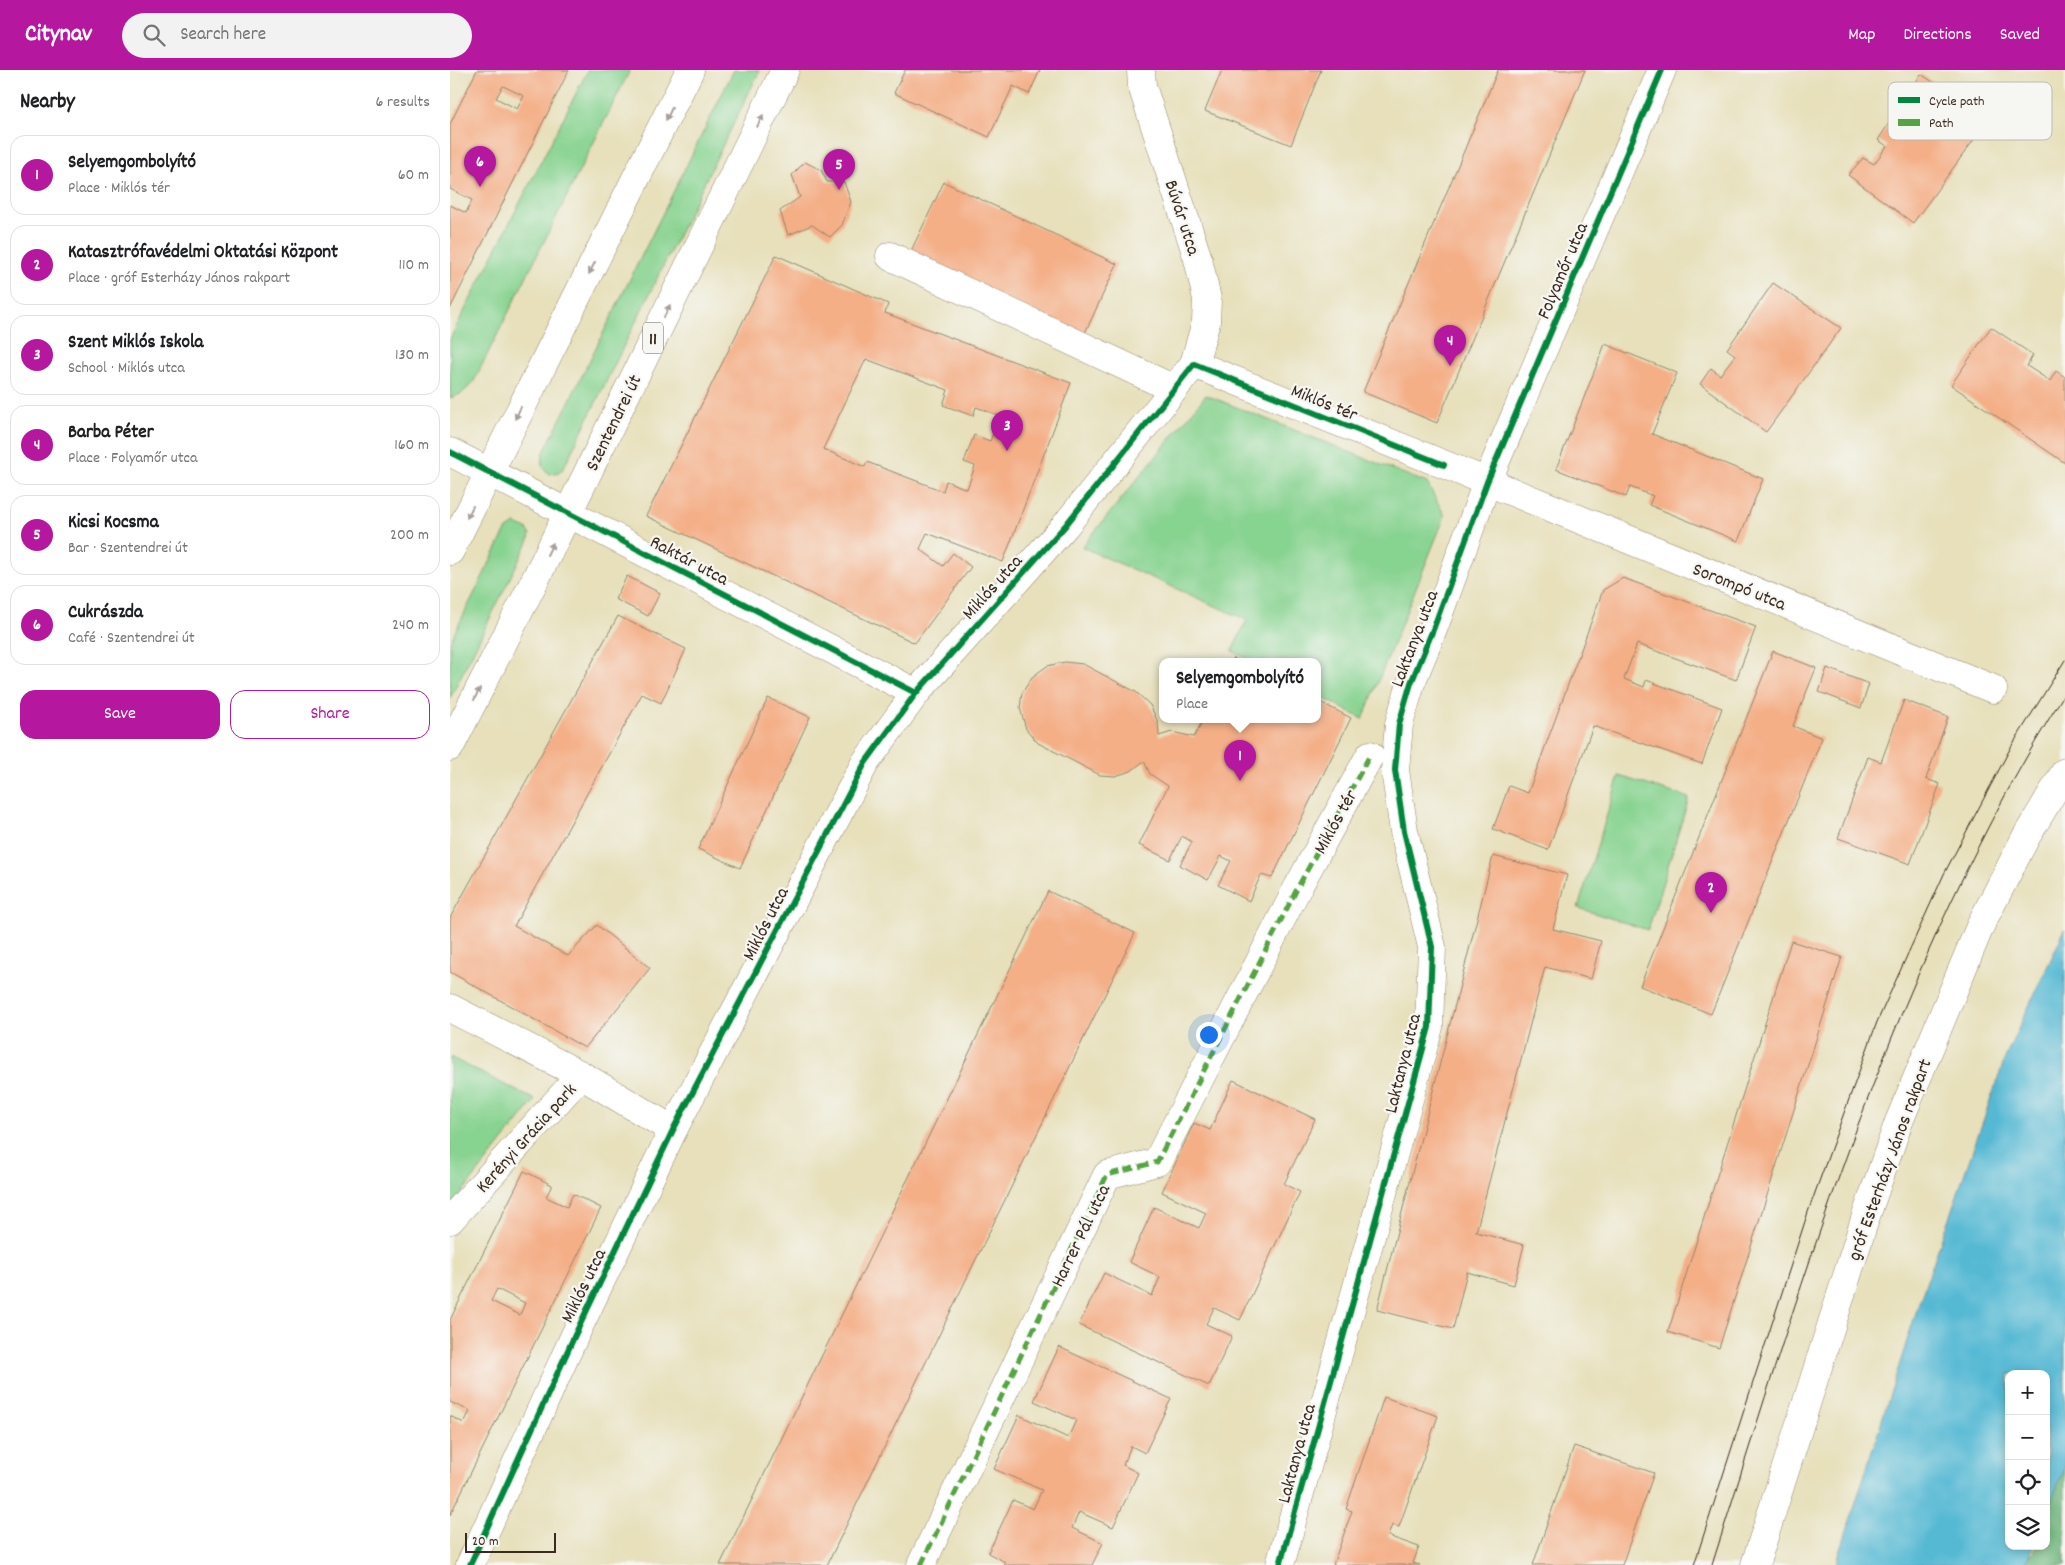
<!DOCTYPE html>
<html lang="en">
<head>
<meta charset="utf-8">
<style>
  body { margin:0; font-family:Dekko,sans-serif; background:#f2f2f2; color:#202124 }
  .controls { position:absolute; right:15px; bottom:15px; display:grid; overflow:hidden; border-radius:10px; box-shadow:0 2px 8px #0003 }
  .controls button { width:45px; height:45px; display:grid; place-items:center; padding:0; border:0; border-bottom:1px solid #e0e0e0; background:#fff; color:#202124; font:25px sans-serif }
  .scale { position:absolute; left:15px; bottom:12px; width:91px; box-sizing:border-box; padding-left:5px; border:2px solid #3b2a1e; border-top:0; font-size:14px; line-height:18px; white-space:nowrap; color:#3b2a1e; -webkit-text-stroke:4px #f6f6f2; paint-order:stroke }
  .you { position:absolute; left:758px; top:964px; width:18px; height:18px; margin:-12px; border:4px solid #fff; border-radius:50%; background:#1a73e8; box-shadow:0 0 0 8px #1a73e833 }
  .badge { display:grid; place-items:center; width:32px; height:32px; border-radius:50%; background:#b5179e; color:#fff; font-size:16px; font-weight:700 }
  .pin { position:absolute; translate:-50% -41px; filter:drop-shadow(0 1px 2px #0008) }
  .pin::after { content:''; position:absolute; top:26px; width:18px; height:15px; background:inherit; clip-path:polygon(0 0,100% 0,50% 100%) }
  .popup { position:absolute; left:709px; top:588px; width:162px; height:65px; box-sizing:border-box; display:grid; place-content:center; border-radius:10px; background:#fff; filter:drop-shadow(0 1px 4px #0005); font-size:16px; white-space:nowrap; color:#757577 }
  .popup b { font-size:19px; color:#202124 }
  .popup::after { content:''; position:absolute; left:50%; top:100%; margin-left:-10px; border:10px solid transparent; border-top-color:#fff }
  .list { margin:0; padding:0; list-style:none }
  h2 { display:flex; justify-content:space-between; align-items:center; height:65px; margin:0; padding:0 20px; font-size:21px }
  h2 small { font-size:16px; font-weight:400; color:#757577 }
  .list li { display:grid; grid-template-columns:32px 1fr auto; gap:15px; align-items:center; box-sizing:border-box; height:80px; margin:0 10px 10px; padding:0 10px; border:1px solid #e0e0e0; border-radius:15px }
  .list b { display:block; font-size:19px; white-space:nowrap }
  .list p { margin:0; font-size:16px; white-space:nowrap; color:#757577 }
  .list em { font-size:16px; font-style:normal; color:#757577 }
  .actions { display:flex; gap:10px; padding:15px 20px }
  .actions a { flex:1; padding:11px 0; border:1px solid #b5179e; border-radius:15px; text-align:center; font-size:18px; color:#b5179e }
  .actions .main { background:#b5179e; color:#fff }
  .icon { flex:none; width:28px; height:28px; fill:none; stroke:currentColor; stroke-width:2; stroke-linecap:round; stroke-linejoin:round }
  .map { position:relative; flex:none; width:1615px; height:1495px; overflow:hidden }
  header { display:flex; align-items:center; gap:30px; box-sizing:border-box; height:70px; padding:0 25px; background:#b5179e; color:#fff }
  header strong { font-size:24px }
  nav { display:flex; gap:28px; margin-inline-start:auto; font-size:18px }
  .search { width:350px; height:45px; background:#f2f2f2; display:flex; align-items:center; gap:12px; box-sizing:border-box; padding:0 18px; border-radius:28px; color:#757577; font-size:19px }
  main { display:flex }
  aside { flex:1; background:#fff }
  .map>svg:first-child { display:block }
  .green { fill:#87d390; stroke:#617e57 }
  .forest { fill:#6db57a; stroke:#54704c }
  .water { fill:#56b9d4; stroke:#487279 }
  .building { fill:#f4af87; fill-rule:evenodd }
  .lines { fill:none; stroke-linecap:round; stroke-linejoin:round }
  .minor-casing { stroke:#91856c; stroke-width:29 }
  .major-casing { stroke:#91856c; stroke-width:29 }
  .minor { stroke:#fff; stroke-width:28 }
  .major { stroke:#fff; stroke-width:28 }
  .tram { stroke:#3b2a1e; stroke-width:1 }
  .quiet { stroke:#54a441; stroke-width:5; stroke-dasharray:10 5; stroke-linecap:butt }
  .cycleway-casing { stroke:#f6f6f2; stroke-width:9 }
  .cycleway { stroke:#00873e; stroke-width:6 }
  .oneway { fill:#a79f9a }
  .labels { text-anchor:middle; stroke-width:4.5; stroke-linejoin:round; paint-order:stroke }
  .shield { fill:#f6f6f2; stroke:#73675e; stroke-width:1 }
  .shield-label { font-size:18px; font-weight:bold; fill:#3b2a1e }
  .street-label { font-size:19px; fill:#3b2a1e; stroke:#f6f6f2 }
  .key { fill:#f6f6f2; stroke:#beb9b2; stroke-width:1 }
  .key-label { font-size:14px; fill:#3b2a1e }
</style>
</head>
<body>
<header>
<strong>Citynav</strong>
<div class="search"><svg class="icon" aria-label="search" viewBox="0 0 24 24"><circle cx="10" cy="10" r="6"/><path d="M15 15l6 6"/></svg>Search here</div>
<nav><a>Map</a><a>Directions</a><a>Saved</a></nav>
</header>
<main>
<aside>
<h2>Nearby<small>6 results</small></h2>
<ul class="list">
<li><span class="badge">1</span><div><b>Selyemgombolyító</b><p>Place · Miklós tér</p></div><em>60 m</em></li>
<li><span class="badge">2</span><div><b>Katasztrófavédelmi Oktatási Központ</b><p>Place · gróf Esterházy János rakpart</p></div><em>110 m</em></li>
<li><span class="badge">3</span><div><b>Szent Miklós Iskola</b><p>School · Miklós utca</p></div><em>130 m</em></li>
<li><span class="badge">4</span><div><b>Barba Péter</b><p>Place · Folyamőr utca</p></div><em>160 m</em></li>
<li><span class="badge">5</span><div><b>Kicsi Kocsma</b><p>Bar · Szentendrei út</p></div><em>200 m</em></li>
<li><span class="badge">6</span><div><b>Cukrászda</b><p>Café · Szentendrei út</p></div><em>240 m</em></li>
</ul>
<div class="actions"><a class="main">Save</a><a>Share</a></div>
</aside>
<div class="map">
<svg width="1615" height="1495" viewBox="0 0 1615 1495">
  <rect width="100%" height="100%" fill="#f6f6f2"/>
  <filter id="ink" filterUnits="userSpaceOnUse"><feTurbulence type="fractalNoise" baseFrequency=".02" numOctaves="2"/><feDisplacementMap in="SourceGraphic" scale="10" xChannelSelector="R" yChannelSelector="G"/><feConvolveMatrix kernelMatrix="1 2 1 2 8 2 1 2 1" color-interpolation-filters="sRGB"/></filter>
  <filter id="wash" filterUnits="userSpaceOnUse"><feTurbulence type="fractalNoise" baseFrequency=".0096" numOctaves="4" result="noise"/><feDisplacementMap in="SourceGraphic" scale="20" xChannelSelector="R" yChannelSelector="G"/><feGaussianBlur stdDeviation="1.12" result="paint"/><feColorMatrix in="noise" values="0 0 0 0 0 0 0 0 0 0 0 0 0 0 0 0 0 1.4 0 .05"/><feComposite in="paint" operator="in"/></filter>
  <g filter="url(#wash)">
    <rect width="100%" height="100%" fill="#e7e0bb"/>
    <g class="green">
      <path d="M 138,0 L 180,0 L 23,313 L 11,324 L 0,328 L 0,269 Z"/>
      <path d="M 284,0 L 310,0 L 114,397 L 110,402 L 99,404 L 92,396 L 93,384 Z"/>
      <path d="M 756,325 L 977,413 L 995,446 L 913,649 L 868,625 L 868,592 L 804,592 L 782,581 L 797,550 L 632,477 Z"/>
      <path d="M 65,454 L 77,459 L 80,464 L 79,470 L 0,628 L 0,572 L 54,464 L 57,459 Z"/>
      <path d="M 1169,706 L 1239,728 L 1198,860 L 1128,838 Z"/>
      <path d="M 0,987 L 85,1030 L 0,1138 Z"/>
    </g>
    <path class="forest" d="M 1615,1357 L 1615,1495 L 1572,1495 L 1588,1476 L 1596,1476 L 1596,1464 Z"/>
    <path class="water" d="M 1615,859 L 1615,1397 L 1596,1443 L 1596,1304 L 1559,1304 L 1559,1476 L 1583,1476 L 1575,1495 L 1386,1495 L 1468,1236 L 1557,983 Z"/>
    <g id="blocks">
      <g class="building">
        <path d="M 27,0 L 119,0 L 0,239 L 0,135 L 16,143 L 22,130 L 0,119 L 0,54 ZM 53,16 L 74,26 L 67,39 L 46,28 Z"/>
        <path d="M 455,0 L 590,0 L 579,24 L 563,16 L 539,67 L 444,23 Z"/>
        <path d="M 772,0 L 871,0 L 841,75 L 755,41 Z"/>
        <path d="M 1048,0 L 1135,0 L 987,353 L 913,322 Z"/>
        <path d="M 1471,4 L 1539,49 L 1463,153 L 1398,105 L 1413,88 L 1424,94 L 1437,76 L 1428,70 Z"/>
        <path d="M 355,92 L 371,100 L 377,112 L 394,112 L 401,132 L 392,155 L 380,167 L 362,155 L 338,165 L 330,141 L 350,127 L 342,105 Z"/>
        <path d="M 494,112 L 667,194 L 634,265 L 460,183 Z"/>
        <path d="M 326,185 L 438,234 L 435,243 L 621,313 L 553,492 L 477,463 L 470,479 L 493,496 L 503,483 L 521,497 L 465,573 L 196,446 ZM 416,289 L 498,320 L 493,335 L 523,346 L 526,337 L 550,346 L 540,371 L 524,365 L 514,392 L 525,396 L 517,419 L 496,411 L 493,421 L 417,392 L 415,397 L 373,379 Z"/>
        <path d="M 1323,213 L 1391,258 L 1316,362 L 1250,314 L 1261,298 L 1270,305 L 1285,285 L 1277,279 Z"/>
        <path d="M 1541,257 L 1583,285 L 1577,296 L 1600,311 L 1606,301 L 1615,307 L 1615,393 L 1501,315 Z"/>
        <path d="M 1155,274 L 1227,303 L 1202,364 L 1313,409 L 1288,471 L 1199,435 L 1203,426 L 1180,417 L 1176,427 L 1106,399 Z"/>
        <path d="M 177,506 L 210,523 L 198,546 L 165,529 Z"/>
        <path d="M 1173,508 L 1306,557 L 1286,610 L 1187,574 L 1174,609 L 1194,617 L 1196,610 L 1272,638 L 1252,694 L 1143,656 L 1098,780 L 1043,759 L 1059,716 L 1078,723 L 1153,520 Z"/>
        <path d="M 168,546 L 236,579 L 211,633 L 192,624 L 64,856 L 118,886 L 147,855 L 200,898 L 135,978 L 0,902 L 0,848 Z"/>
        <path d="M 1323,581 L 1366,598 L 1343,656 L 1372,668 L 1261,944 L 1190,916 Z"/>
        <path d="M 783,588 L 791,592 L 780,592 Z"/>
        <path d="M 615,592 L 633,594 L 686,622 L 700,635 L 708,652 L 709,666 L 722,662 L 744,667 L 753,650 L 868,650 L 868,631 L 901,648 L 822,808 L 811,805 L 799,831 L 768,815 L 781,791 L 771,786 L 758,810 L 730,795 L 742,772 L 732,766 L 720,790 L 689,775 L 718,716 L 700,704 L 694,691 L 681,701 L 665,706 L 650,705 L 588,673 L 576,659 L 570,638 L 572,623 L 582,607 L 597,596 Z"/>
        <path d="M 1377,598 L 1419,614 L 1411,638 L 1369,622 Z"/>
        <path d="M 318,628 L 360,647 L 290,798 L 248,779 Z"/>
        <path d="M 1454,630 L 1498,647 L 1476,709 L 1490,714 L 1460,794 L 1388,768 L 1418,687 L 1431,692 Z"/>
        <path d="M 1043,786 L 1117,805 L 1103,859 L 1151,871 L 1141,909 L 1095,897 L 1026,1162 L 1074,1175 L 1064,1215 L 1017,1202 L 1003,1259 L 927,1240 Z"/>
        <path d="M 598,821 L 685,863 L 377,1495 L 270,1495 Z"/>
        <path d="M 1341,871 L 1392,887 L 1269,1278 L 1218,1262 Z"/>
        <path d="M 783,1010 L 865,1049 L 834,1114 L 850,1122 L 790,1250 L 764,1238 L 756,1254 L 782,1266 L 759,1316 L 629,1255 L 654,1203 L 702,1226 L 710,1207 L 679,1192 L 704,1137 L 749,1158 L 756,1143 L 712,1122 L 744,1053 L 760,1060 Z"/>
        <path d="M 74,1101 L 102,1115 L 96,1127 L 117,1137 L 123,1124 L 151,1138 L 0,1445 L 0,1346 L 14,1353 L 20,1341 L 0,1332 L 0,1250 ZM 47,1219 L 75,1233 L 70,1245 L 41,1231 Z"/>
        <path d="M 609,1277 L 721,1329 L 695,1383 L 681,1376 L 673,1395 L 688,1403 L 663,1457 L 629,1442 L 622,1458 L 653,1473 L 642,1495 L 554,1495 L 555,1492 L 538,1483 L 563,1430 L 583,1439 L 592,1420 L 544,1399 L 569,1345 L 618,1368 L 626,1350 L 584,1331 Z"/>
        <path d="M 934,1327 L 988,1346 L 949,1457 L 942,1455 L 938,1466 L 969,1477 L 963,1493 L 970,1495 L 883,1495 L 902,1441 L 896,1439 Z"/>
        <path d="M 1124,1376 L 1204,1403 L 1172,1495 L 1083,1495 Z"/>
      </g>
    </g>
  </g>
  <g filter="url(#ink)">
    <use href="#blocks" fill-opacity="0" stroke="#91856c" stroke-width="1"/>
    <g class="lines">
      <defs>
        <g id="minor">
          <path d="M 440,186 L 724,319"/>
          <path d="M 744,294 L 1102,438 L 1543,619"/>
          <path d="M 0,382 L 466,623"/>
          <path d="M 0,938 L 131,1005 L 223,1060"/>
          <path d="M 0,1150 L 131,1005"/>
          <path d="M 20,1495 L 124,1267 L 223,1060 L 415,693 L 466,623 L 615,456 L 744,294 L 756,252 L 757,229 L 748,189 L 692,16 L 691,0"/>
          <path d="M 471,1495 L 657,1105 L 707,1092 L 848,817 L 920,685"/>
          <path d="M 830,1495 L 979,957 L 982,877 L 954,761 L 945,700 L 949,654 L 961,613 L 984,557 L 1037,412 L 1212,0"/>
        </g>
        <g id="major">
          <path d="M 0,481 L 240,0"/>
          <path d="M 0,677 L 88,504 L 335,0"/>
          <path d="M 1305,1495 L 1416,1146 L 1448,1054 L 1531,854 L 1576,767 L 1615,702"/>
        </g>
      </defs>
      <use href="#minor" class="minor-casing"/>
      <use href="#major" class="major-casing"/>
      <use href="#minor" class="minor"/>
      <use href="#major" class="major"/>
      <g class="tram">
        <path d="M 1244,1495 L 1358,1142 L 1427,952 L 1494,804 L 1561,677 L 1615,590"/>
        <path d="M 1262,1495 C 1357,1196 1446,891 1615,623"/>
      </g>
      <path class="quiet" d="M 471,1495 L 657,1105 L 707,1092 L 848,817 L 920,685"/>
      <defs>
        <g id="cycleway">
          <path d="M 0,382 L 466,623"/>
          <path d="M 20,1495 L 124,1267 L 223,1060 L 415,693 L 466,623 L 615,456 L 744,294 L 994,395"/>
          <path d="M 830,1495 L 979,957 L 982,877 L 954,761 L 945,700 L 949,654 L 961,613 L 984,557 L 1037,412 L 1212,0"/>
        </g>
      </defs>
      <use href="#cycleway" class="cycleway-casing"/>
      <use href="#cycleway" class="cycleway"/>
    </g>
    <defs><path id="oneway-solid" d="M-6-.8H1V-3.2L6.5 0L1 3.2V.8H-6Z" transform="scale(1.25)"/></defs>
    <g class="oneway">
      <use href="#oneway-solid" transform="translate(219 44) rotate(116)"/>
      <use href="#oneway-solid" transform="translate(310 51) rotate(-64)"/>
      <use href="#oneway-solid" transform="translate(142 198) rotate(117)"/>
      <use href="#oneway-solid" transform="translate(217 241) rotate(-64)"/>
      <use href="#oneway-solid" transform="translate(68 343) rotate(116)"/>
      <use href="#oneway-solid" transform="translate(20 442) rotate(117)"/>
      <use href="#oneway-solid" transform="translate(100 479) rotate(-64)"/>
      <use href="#oneway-solid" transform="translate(27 624) rotate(-63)"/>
    </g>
  </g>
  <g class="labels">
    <rect class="shield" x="193" y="252.5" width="20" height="31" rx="4"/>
    <g class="shield-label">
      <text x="203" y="274">11</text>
    </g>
    <g class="street-label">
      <text transform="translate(734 147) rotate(72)" y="7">Búvár utca</text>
      <text transform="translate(1111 200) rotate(-67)" y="7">Folyamőr utca</text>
      <text transform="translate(875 331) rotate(22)" y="7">Miklós tér</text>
      <text transform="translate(162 352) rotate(-64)" y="7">Szentendrei út</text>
      <text transform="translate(240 489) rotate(28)" y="7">Raktár utca</text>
      <text transform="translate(1290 515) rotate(22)" y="7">Sorompó utca</text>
      <text transform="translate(541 516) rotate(-48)" y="7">Miklós utca</text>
      <text transform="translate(963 568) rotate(-69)" y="7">Laktanya utca</text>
      <text transform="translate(884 751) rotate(-61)" y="7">Miklós tér</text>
      <text transform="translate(314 853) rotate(-63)" y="7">Miklós utca</text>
      <text transform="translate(951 993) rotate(-76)" y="7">Laktanya utca</text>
      <text transform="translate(75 1067) rotate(-48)" y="7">Kerényi Grácia park</text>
      <text transform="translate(1438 1089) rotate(-70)" y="7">gróf Esterházy János rakpart</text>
      <text transform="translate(629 1165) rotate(-64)" y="7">Harrer Pál utca</text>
      <text transform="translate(132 1215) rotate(-64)" y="7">Miklós utca</text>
      <text transform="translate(845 1383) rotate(-75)" y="7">Laktanya utca</text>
    </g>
  </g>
  <rect x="1438" y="12" width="164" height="58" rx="8" class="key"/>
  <rect x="1448" y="27" width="22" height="6" fill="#00873e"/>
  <rect x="1448" y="49" width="22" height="7" fill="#54a441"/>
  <g class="key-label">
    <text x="1479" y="35">Cycle path</text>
    <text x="1479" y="57">Path</text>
  </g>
</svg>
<div class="controls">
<button>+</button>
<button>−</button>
<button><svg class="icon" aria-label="locate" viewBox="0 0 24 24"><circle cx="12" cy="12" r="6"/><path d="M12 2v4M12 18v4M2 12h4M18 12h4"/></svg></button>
<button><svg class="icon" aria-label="layers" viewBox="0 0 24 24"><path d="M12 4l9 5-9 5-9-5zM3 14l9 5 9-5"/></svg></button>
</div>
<div class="scale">20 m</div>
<div class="you"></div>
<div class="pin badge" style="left:790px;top:711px">1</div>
<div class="popup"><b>Selyemgombolyító</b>Place</div>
<div class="pin badge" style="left:1261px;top:843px">2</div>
<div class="pin badge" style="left:557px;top:381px">3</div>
<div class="pin badge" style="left:1000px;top:296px">4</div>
<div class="pin badge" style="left:389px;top:120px">5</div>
<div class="pin badge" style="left:30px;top:117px">6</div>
</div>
</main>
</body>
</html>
